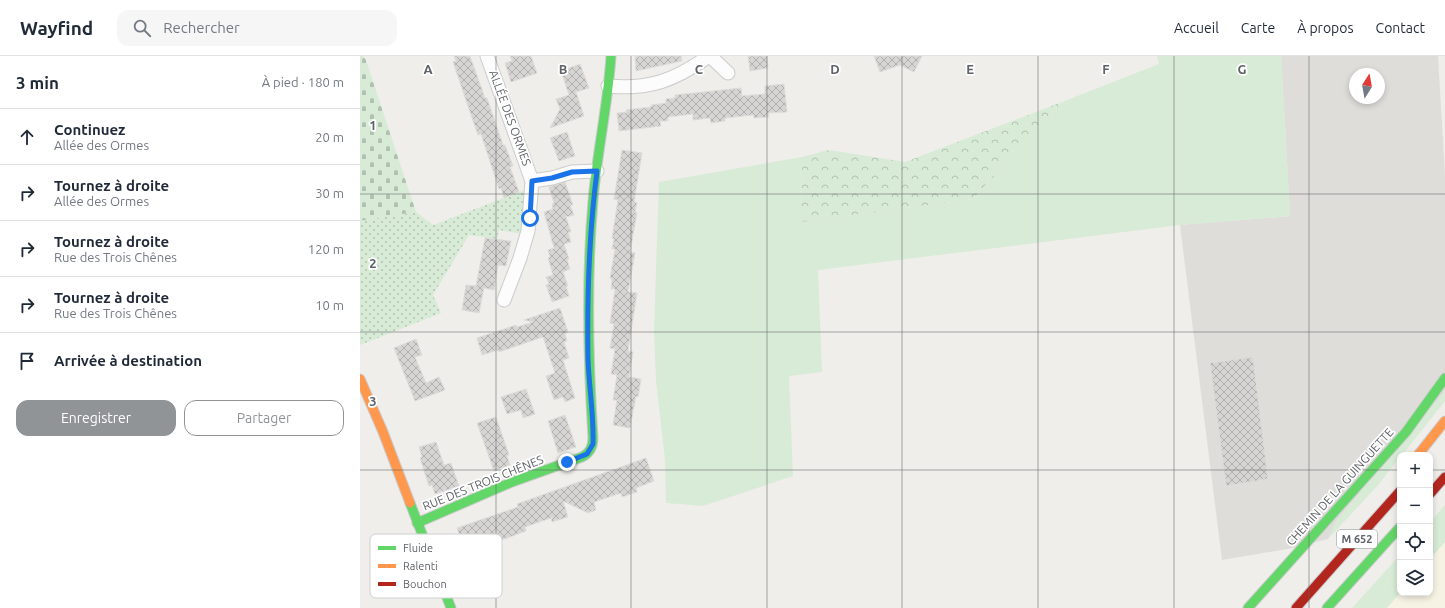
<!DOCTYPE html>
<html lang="fr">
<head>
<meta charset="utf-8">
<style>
  body { margin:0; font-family:Ubuntu,sans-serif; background:#f6f6f7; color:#1f2937 }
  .controls { position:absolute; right:12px; bottom:12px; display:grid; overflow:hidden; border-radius:8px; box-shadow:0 2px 6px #0003 }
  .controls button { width:36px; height:36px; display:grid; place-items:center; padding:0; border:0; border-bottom:1px solid #e0e1e3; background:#fff; color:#1f2937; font:20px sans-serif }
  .compass { position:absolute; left:989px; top:12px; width:36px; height:36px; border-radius:50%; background:#fff; box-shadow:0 2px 6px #0003; rotate:11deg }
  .stop { position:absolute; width:12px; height:12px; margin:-9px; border:3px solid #1a73e8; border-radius:50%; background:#fff }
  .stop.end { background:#1a73e8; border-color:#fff; box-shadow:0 1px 4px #0008 }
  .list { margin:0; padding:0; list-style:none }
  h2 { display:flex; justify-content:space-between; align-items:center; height:52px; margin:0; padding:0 16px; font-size:17px }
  h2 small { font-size:13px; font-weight:400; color:#747a83 }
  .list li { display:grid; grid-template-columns:26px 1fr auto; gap:12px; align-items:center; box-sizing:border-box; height:56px; padding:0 16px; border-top:1px solid #e0e1e3 }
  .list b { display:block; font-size:15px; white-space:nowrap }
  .list p { margin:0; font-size:13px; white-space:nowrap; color:#747a83 }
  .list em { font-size:13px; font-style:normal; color:#747a83 }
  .actions { display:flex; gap:8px; padding:12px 16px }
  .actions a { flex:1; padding:9px 0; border:1px solid #919496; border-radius:12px; text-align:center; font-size:14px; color:#919496 }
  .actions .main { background:#919496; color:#fff }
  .icon { flex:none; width:22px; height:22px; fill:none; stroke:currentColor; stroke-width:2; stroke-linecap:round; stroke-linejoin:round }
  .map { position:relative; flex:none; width:1085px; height:552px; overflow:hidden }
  header { display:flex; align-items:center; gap:24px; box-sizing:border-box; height:56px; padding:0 20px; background:#fff; border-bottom:1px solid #e0e1e3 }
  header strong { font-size:19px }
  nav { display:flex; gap:22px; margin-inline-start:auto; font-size:14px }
  .search { width:280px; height:36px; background:#f6f6f7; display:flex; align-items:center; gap:10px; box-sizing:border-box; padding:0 14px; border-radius:12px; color:#747a83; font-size:15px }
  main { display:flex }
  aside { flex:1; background:#fff }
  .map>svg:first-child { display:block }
  .commercial { fill:#f7f3e4 }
  .industrial { fill:#dfddda; fill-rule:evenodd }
  .grass { fill:#d8ebd6 }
  .forest { fill:url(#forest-crowns) }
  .cemetery { fill:url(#cemetery-stones) }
  .park { fill:url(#park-dots) }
  .building { fill:url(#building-cross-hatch); stroke:#deddd9 }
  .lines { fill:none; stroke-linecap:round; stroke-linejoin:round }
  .street-casing { stroke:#cbcccc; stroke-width:15 }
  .fast-casing { stroke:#cacacb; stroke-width:11 }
  .slow-casing { stroke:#cacacb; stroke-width:11 }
  .jam-casing { stroke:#cacacb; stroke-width:11 }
  .street { stroke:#fdfcfc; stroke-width:13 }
  .fast { stroke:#63d668; stroke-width:9 }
  .slow { stroke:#ff974d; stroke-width:9 }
  .jam { stroke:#b3261e; stroke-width:9 }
  .route { stroke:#1a73e8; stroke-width:5 }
  .grid { fill:none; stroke:#5f6368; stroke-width:1; stroke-opacity:0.55 }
  .labels { text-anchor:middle; stroke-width:3.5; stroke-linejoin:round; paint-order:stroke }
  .shield { fill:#fff; stroke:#8f9295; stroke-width:1 }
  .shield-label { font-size:11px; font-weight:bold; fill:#5f6368 }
  .street-label { font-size:12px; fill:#5f6368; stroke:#fff }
  .key { fill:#fff; stroke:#cfd0d2; stroke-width:1 }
  .key-label { font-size:11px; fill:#5f6368 }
  .grid-label { font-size:13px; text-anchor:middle; font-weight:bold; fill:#5f6368; stroke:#fff; stroke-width:3.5; stroke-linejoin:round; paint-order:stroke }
</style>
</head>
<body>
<header>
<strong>Wayfind</strong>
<div class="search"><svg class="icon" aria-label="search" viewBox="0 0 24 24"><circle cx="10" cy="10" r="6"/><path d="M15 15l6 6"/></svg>Rechercher</div>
<nav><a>Accueil</a><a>Carte</a><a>À propos</a><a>Contact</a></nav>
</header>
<main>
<aside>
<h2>3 min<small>À pied · 180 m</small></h2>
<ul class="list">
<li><svg class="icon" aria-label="ahead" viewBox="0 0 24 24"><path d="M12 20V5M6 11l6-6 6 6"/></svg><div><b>Continuez</b><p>Allée des Ormes</p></div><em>20 m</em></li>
<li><svg class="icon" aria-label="right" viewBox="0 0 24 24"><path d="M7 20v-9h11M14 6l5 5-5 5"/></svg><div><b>Tournez à droite</b><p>Allée des Ormes</p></div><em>30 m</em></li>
<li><svg class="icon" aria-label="right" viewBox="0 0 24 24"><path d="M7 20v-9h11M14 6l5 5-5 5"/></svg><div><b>Tournez à droite</b><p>Rue des Trois Chênes</p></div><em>120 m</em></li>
<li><svg class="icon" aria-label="right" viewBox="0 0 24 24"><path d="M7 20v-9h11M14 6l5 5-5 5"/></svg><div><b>Tournez à droite</b><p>Rue des Trois Chênes</p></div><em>10 m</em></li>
<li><svg class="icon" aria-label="arrive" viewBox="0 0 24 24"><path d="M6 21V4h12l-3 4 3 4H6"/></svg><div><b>Arrivée à destination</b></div></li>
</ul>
<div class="actions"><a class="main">Enregistrer</a><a>Partager</a></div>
</aside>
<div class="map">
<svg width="1085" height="552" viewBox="0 0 1085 552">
  <defs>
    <pattern id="forest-crowns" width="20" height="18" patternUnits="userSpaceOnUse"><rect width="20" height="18" fill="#d8ebd6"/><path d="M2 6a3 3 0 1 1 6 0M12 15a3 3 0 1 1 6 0" fill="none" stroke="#b2c2b1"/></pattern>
    <pattern id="cemetery-stones" width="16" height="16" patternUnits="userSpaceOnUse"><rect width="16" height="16" fill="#d8ebd6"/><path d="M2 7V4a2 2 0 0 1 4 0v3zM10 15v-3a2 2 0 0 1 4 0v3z" fill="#b2c2b1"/></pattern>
    <pattern id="park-dots" width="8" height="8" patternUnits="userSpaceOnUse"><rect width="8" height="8" fill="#d8ebd6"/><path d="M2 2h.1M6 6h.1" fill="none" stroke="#b2c2b1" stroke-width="1.8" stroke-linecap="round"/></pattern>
    <pattern id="building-cross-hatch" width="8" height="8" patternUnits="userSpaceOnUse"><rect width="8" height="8" fill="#d6d5d3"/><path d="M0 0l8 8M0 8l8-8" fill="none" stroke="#b1b0af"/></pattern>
  </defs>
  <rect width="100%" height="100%" fill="#efeeea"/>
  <path class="commercial" d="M 1085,449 L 1085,552 L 992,552 L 1040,499 L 1040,537 L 1070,537 L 1070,466 Z"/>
  <path class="industrial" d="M 921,0 L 1078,0 L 1085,120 L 1085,335 L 977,464 L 968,483 L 933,492 L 862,504 L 820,169 L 930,160 ZM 995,18 L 1019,18 L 1019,42 L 995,42 Z"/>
  <g class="grass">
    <path d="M 797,0 L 921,0 L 930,160 L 820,169 L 458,214 L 462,316 L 429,320 L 433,420 L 343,450 L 306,447 L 305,404 L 296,325 L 294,275 L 299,126 L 442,101 L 441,166 L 613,143 L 702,46 L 799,8 Z"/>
    <path d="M 1085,335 L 1085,345 L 1042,399 L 1040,399 L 1040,401 L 1019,428 L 968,483 L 977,464 Z"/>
    <path d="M 1085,449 L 1085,486 L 1070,503 L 1070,466 Z"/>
    <path d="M 1040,499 L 1040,537 L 1027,552 L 992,552 Z"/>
  </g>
  <path class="forest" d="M 702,46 L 613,143 L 441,166 L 442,101 L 469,94 L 545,106 Z"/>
  <path class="cemetery" d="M 0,0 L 3,0 L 6,4 L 56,156 L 0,165 Z"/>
  <path class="park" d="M 165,134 L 162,178 L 139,174 L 137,183 L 109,179 L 73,239 L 81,257 L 0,289 L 0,165 L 56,156 L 73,169 Z"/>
  <g class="building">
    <path d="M 94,0 L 110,0 L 125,42 L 127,42 L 143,89 L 145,89 L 153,110 L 150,111 L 159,136 L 144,142 L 141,132 L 139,133 L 121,78 L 118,79 L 112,62 L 93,6 L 96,5 Z"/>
    <path d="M 150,0 L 171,0 L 177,17 L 151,26 L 145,7 L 152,5 Z"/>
    <path d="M 275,0 L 321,0 L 322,5 L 276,15 Z"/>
    <path d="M 388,0 L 407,0 L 408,12 L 390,15 Z"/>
    <path d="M 514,0 L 562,0 L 554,16 L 540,9 L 520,16 Z"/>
    <path d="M 220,8 L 229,32 L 216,36 L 224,60 L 190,72 L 200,53 L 196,43 L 209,39 L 201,15 Z"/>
    <path d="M 424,28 L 427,56 L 408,57 L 409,61 L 394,62 L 393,59 L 365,62 L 365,65 L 351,67 L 350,62 L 333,64 L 333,58 L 308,61 L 308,65 L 300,65 L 301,70 L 259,75 L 257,57 L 267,56 L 266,54 L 291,51 L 291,49 L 306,47 L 306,43 L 315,42 L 315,39 L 381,32 L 382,40 L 405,38 L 405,30 Z"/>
    <path d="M 207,76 L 215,100 L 199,105 L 190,82 Z"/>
    <path d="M 262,94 L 282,97 L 274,146 L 277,147 L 275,156 L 277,157 L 270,196 L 275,197 L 268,236 L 277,237 L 268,295 L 273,296 L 269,321 L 281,323 L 278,341 L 276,340 L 270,372 L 253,369 L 257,344 L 253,344 L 257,319 L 251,318 L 255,293 L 250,292 L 254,268 L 250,267 L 255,233 L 251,233 L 252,223 L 250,222 L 255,193 L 252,193 L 254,183 L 252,182 L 258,144 L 254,143 Z"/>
    <path d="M 205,126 L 213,149 L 210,149 L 214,159 L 206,161 L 211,176 L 208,176 L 211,186 L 204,188 L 209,203 L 207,204 L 210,213 L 203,216 L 208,230 L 206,230 L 209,240 L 192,246 L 186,229 L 189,228 L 186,221 L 193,219 L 188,202 L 190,201 L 188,194 L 194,192 L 184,156 L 193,153 L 192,148 L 194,147 L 189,131 Z"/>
    <path d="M 125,182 L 151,185 L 146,210 L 138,209 L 134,234 L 124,232 L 119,257 L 102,254 L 106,229 L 116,230 Z"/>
    <path d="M 200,252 L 208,276 L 205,278 L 207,285 L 204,286 L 209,302 L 203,304 L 215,342 L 205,346 L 203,341 L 194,344 L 186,320 L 195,317 L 183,281 L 139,296 L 138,294 L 122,299 L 117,282 L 156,269 L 157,271 L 173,266 L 164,264 Z"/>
    <path d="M 56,283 L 62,299 L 55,301 L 66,327 L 79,321 L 85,334 L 55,345 L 34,292 Z"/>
    <path d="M 893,301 L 908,423 L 866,430 L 850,307 Z"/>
    <path d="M 166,333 L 175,358 L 163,362 L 161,354 L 147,358 L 141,341 Z"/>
    <path d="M 205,359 L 216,391 L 198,397 L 188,365 Z"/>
    <path d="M 136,361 L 149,399 L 147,400 L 150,409 L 134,415 L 117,367 Z"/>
    <path d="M 76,386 L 84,409 L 91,407 L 99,430 L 75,438 L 72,429 L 69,430 L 60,402 L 62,401 L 59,391 Z"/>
    <path d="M 286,402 L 294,425 L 276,432 L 277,436 L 262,441 L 261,437 L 234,446 L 236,454 L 228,457 L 203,445 L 208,461 L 192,466 L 191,462 L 165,471 L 166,475 L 139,485 L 140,488 L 125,494 L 124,490 L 105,496 L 97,472 L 158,451 L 157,448 Z"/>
  </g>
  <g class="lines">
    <defs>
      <g id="street">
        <path d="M 127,0 L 172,125 L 168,175 L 160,202 L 144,244"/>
        <path d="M 350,0 L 368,17"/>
        <path d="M 248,30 C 290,34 315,24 349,0"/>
        <path d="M 172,125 L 192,122 L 212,116 L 237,115"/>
      </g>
      <g id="fast">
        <path d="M 50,447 L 91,552"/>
        <path d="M 57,467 L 152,426 L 222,401 C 230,397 233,391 233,382 C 228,303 226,224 233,145 C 237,96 248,49 251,0"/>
        <path d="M 888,552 L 1046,376 L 1085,322"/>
        <path d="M 967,552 L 1040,471"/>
      </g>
      <g id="slow">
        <path d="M 0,323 L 23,376 L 50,447"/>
        <path d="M 1058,399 L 1085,365"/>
      </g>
      <g id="jam">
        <path d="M 1070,438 L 1085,421"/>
        <path d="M 936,552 L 1040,435"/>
      </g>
    </defs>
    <use href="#street" class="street-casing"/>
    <use href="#fast" class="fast-casing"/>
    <use href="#slow" class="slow-casing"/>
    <use href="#jam" class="jam-casing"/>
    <use href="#street" class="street"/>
    <use href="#fast" class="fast"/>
    <use href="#slow" class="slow"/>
    <use href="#jam" class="jam"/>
  </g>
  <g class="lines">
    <path class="route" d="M 170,162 L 172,125 L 192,122 L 212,116 L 237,115 C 229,177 227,240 228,303 C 229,331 234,360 233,388 L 227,398 L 207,406"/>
  </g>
  <path class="grid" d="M 136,0 L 136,552M 271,0 L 271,552M 407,0 L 407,552M 542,0 L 542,552M 678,0 L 678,552M 814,0 L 814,552M 949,0 L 949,552M 0,138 L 1085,138M 0,276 L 1085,276M 0,414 L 1040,414M 1070,414 L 1085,414"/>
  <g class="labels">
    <rect class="shield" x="977" y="474" width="40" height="18" rx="3"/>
    <g class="shield-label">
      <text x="997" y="487">M 652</text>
    </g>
    <g class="street-label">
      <text transform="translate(150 62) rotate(70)" y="4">ALLÉE DES ORMES</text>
      <text transform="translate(123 427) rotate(-22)" y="4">RUE DES TROIS CHÊNES</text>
      <text transform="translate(980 431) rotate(-48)" y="4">CHEMIN DE LA GUINGUETTE</text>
    </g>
  </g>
  <rect x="10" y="478" width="132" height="64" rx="6" class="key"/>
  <rect x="18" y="490" width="18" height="4" fill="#63d668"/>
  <rect x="18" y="508" width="18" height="4" fill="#ff974d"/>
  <rect x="18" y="526" width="18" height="4" fill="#b3261e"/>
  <g class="key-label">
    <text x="43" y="496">Fluide</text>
    <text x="43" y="514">Ralenti</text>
    <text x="43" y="532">Bouchon</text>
  </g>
  <g class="grid-label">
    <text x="68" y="18">A</text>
    <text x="203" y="18">B</text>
    <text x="339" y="18">C</text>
    <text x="475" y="18">D</text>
    <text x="610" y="18">E</text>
    <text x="746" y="18">F</text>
    <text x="882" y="18">G</text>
    <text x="13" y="74">1</text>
    <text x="13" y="212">2</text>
    <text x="13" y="350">3</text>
  </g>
</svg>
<div class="controls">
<button>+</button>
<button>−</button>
<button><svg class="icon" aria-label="locate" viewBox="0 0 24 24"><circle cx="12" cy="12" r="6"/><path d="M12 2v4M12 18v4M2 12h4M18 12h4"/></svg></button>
<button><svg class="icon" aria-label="layers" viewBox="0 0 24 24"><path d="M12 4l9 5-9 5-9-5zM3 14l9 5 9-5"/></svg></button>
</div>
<svg class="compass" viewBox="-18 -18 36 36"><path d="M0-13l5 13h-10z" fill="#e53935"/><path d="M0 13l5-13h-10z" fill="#747a83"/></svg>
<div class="stop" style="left:170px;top:162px"></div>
<div class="stop end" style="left:207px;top:406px"></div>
</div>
</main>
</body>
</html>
